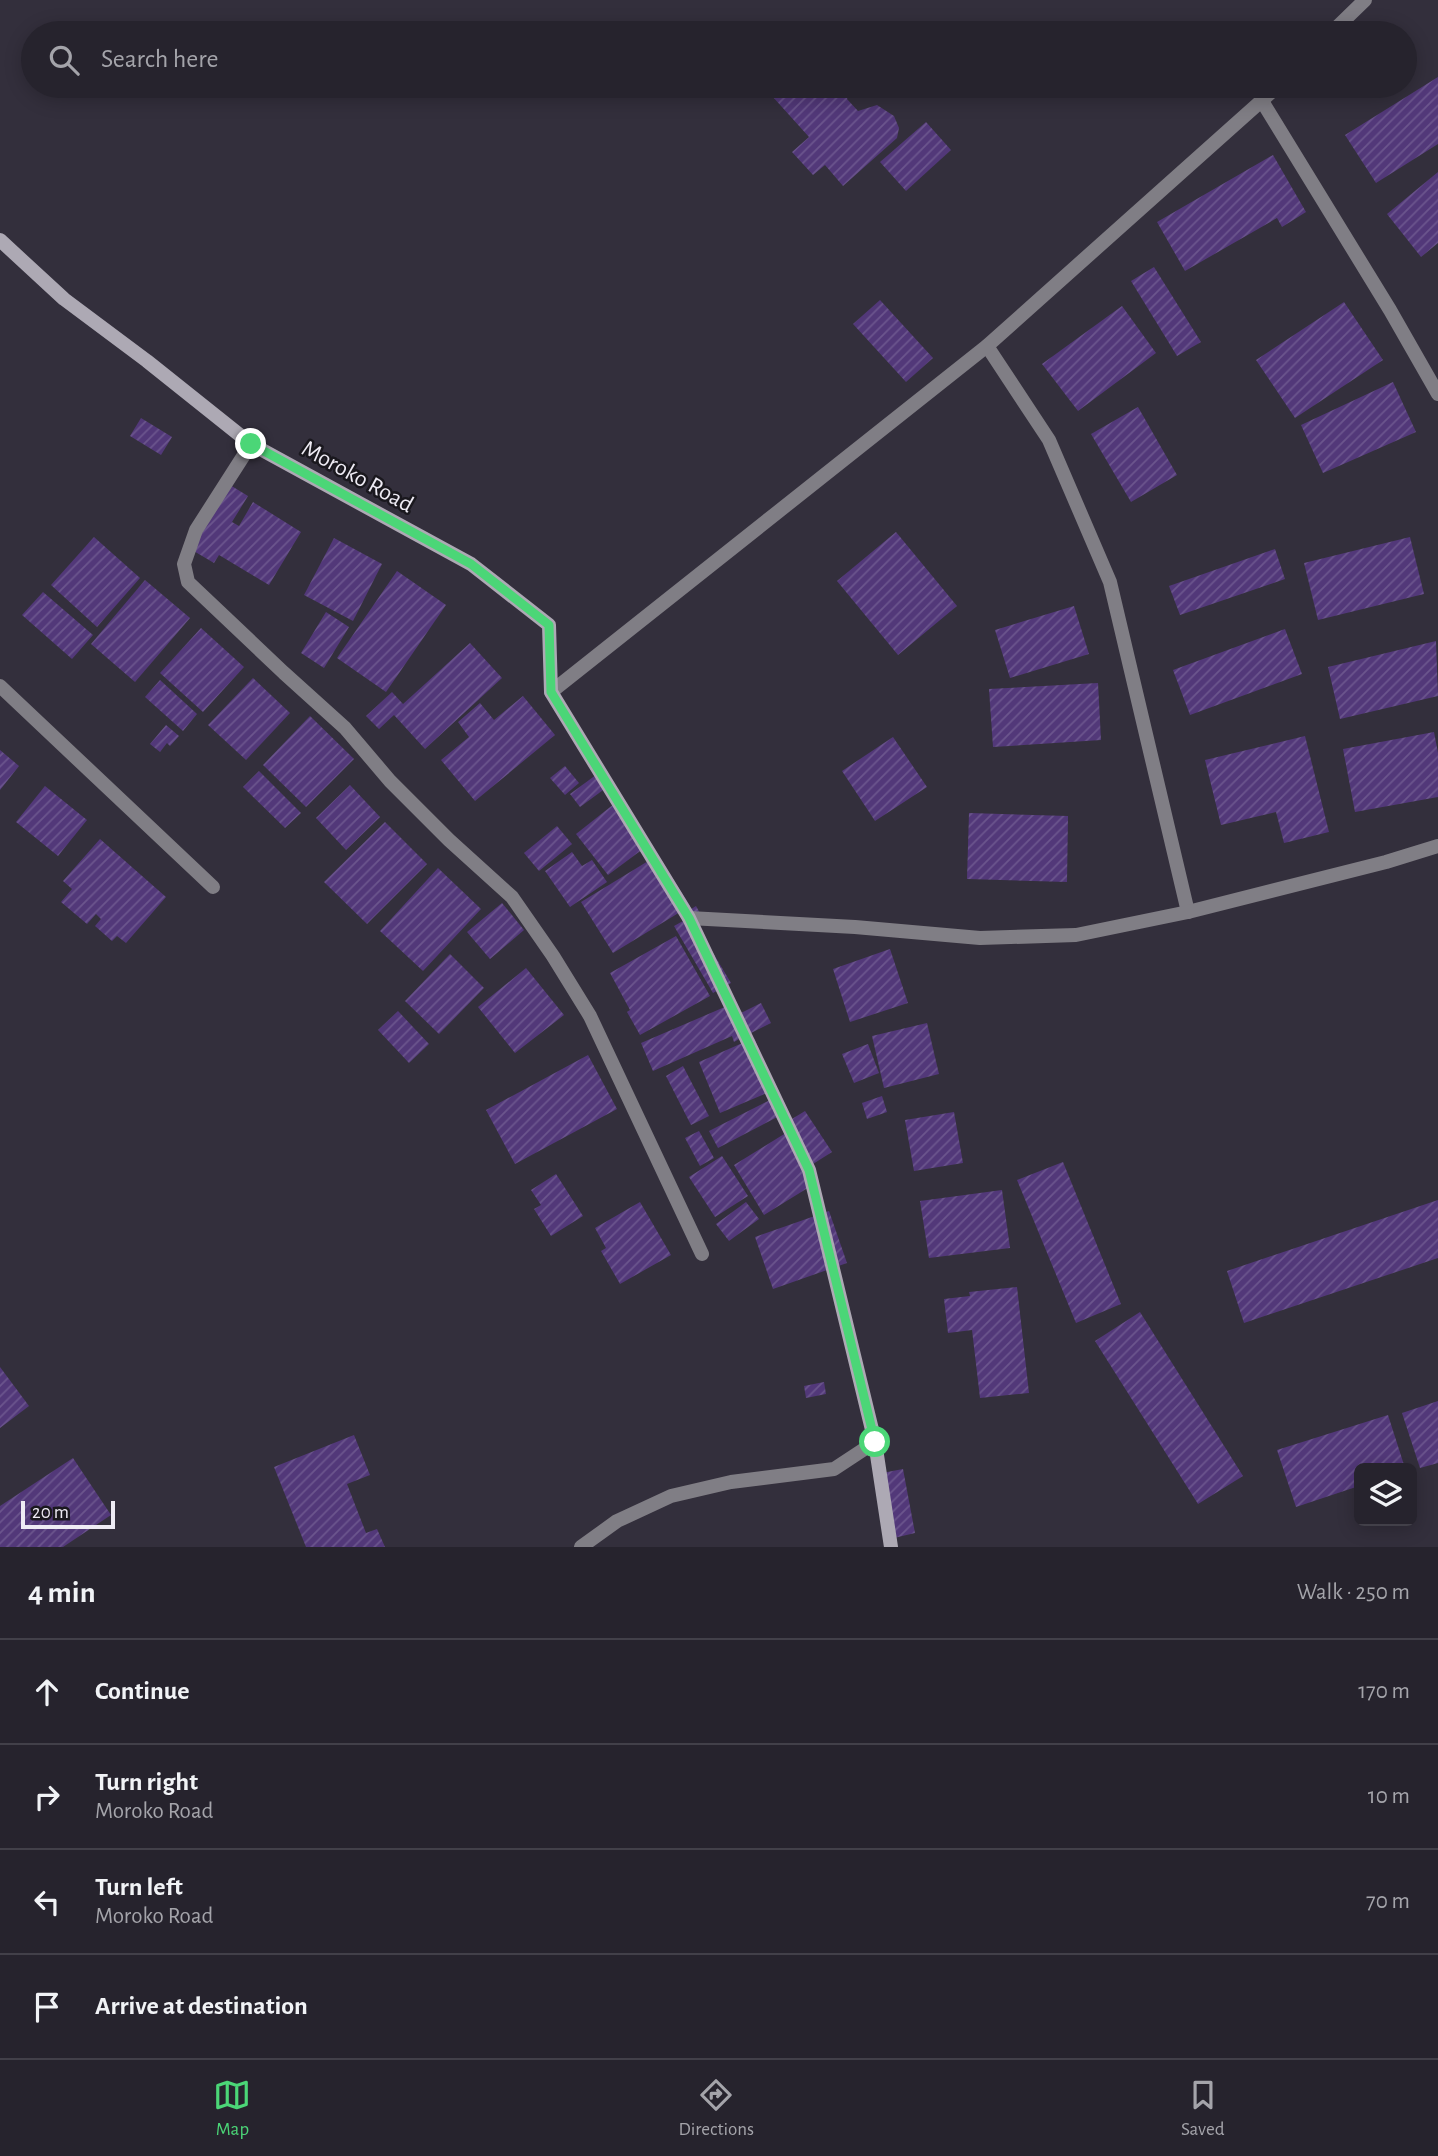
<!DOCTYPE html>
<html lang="en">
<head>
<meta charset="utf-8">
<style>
  body { margin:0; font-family:"Alegreya Sans",sans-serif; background:#2e2b35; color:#f1f3f6 }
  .controls { position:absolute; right:21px; bottom:21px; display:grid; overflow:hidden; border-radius:10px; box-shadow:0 4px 18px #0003 }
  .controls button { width:63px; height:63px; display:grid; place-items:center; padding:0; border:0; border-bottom:2px solid #424049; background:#26232d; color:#f1f3f6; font:35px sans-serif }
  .scale { position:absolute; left:21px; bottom:18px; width:94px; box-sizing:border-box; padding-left:7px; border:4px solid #eeebf4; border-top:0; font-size:19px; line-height:24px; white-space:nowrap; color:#eeebf4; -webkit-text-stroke:5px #1a181e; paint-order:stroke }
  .stop { position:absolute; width:21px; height:21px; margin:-16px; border:5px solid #4bd677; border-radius:50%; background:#fff }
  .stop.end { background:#4bd677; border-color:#fff; box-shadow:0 2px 7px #0008 }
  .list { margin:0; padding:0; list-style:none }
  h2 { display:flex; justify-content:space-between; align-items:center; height:91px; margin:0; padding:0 28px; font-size:30px }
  h2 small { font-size:23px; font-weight:400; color:#a4a4aa }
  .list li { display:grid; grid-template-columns:46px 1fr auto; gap:21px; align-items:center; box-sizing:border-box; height:105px; padding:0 28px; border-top:2px solid #424049 }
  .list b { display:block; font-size:26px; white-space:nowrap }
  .list p { margin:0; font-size:23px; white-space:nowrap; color:#a4a4aa }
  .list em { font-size:23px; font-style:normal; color:#a4a4aa }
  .icon { flex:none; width:38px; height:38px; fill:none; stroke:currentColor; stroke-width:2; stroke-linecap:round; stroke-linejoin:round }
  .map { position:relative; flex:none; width:1438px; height:1547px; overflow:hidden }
  .search { position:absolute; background:#26232d; box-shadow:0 4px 18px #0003; left:21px; right:21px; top:21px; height:77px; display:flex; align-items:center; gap:18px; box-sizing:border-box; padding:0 24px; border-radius:38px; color:#a4a4aa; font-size:26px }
  .sheet { height:511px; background:#26232d }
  nav { display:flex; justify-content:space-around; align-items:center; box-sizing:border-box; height:98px; border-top:2px solid #424049; background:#26232d; font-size:19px; color:#a4a4aa }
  nav a { display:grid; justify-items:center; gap:4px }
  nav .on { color:#4bd677 }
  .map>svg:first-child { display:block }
  .building { fill:url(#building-hatch) }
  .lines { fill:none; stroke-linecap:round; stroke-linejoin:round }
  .street { stroke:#807e85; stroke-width:14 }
  .secondary { stroke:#ada9b4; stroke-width:14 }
  .route { stroke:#4bd677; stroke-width:9 }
  .labels { text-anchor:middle; stroke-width:5; stroke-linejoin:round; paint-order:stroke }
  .street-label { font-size:24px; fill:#eeebf4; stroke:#1a181e }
</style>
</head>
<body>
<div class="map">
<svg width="1438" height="1547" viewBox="0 0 1438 1547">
  <defs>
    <pattern id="building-hatch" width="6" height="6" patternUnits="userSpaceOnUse" patternTransform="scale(1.75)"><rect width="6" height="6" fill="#523879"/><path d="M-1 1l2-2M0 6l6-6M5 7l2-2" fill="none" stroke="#6b558d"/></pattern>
  </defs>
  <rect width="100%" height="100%" fill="#332f3c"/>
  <g class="building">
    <path d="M 1438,77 L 1438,144 L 1376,183 L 1345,135 Z"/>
    <path d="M 783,86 L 852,86 L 847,99 L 858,111 L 877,105 L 894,116 L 899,128 L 897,138 L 843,186 L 825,165 L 813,175 L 792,152 L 809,137 L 772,96 Z"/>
    <path d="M 926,122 L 951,150 L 906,191 L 880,162 Z"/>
    <path d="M 1273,155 L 1306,212 L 1282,227 L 1277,218 L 1185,271 L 1157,222 Z"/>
    <path d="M 1438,172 L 1438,243 L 1421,257 L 1387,214 Z"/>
    <path d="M 1154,267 L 1201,342 L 1177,356 L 1131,281 Z"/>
    <path d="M 880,300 L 933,358 L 906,382 L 853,324 Z"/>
    <path d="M 1344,302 L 1383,360 L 1295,418 L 1256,360 Z"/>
    <path d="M 1122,306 L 1156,353 L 1078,411 L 1042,364 Z"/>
    <path d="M 1393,382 L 1416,432 L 1323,473 L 1301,425 Z"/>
    <path d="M 1138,407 L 1177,475 L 1131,502 L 1091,434 Z"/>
    <path d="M 141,418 L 172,437 L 161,455 L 130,436 Z"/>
    <path d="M 230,485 L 248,496 L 232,522 L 239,526 L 253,502 L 301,532 L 269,585 L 219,555 L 214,563 L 192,550 Z"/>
    <path d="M 896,532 L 957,606 L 898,655 L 837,581 Z"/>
    <path d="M 94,537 L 140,578 L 97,627 L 51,585 Z"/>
    <path d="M 1410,537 L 1424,594 L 1318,620 L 1304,563 Z"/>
    <path d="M 334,538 L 382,564 L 353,621 L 304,595 Z"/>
    <path d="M 1275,549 L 1285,579 L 1180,615 L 1169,586 Z"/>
    <path d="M 397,571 L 446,605 L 386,692 L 337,658 Z"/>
    <path d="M 145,580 L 190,618 L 135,682 L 91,644 Z"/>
    <path d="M 43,592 L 93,635 L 72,659 L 22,615 Z"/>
    <path d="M 1074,606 L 1089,654 L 1010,678 L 995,630 Z"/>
    <path d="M 326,612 L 349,627 L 324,668 L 301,653 Z"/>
    <path d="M 201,628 L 244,667 L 203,712 L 160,673 Z"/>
    <path d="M 1285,629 L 1302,674 L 1190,715 L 1173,670 Z"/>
    <path d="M 1436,641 L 1438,696 L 1340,719 L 1328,667 Z"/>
    <path d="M 470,643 L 502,678 L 425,749 L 394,715 L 379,729 L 366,716 L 392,692 L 403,704 Z"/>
    <path d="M 253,678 L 290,713 L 246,760 L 208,725 Z"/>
    <path d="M 160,680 L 197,714 L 183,731 L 145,697 Z"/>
    <path d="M 1098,683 L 1101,740 L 993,747 L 989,689 Z"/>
    <path d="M 523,696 L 555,735 L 475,801 L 441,760 L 469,737 L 458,722 L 480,703 L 494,720 Z"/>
    <path d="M 310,716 L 354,759 L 306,807 L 263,765 Z"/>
    <path d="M 166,725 L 179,736 L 170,746 L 167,743 L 160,752 L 150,744 Z"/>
    <path d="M 1434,732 L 1438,753 L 1438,797 L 1355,812 L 1343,749 Z"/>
    <path d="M 1305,736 L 1329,832 L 1284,843 L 1276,812 L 1221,825 L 1205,760 Z"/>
    <path d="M 893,737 L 927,787 L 875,821 L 842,771 Z"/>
    <path d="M 0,750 L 19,766 L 0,790 Z"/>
    <path d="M 565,766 L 579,783 L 565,795 L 550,778 Z"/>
    <path d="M 259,771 L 301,813 L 285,828 L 243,787 Z"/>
    <path d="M 600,772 L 610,785 L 580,807 L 570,794 Z"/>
    <path d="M 350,785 L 380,817 L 346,850 L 316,818 Z"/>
    <path d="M 45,786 L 87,820 L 58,856 L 16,822 Z"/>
    <path d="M 614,804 L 647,846 L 608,875 L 576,834 Z"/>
    <path d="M 969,813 L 1068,816 L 1067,882 L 967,879 Z"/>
    <path d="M 385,822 L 427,864 L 367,924 L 324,882 Z"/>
    <path d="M 557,826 L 572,844 L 539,871 L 524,853 Z"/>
    <path d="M 100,839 L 166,897 L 126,943 L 117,936 L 112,941 L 95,926 L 101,919 L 96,914 L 87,924 L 61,902 L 72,889 L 63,881 Z"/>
    <path d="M 572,852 L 582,866 L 592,860 L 607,882 L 570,907 L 545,871 Z"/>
    <path d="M 658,855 L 690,906 L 613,953 L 581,902 Z"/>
    <path d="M 438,868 L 481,909 L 423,971 L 380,931 Z"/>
    <path d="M 502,903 L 524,930 L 490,959 L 467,932 Z"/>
    <path d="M 696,906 L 705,922 L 697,926 L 731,983 L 713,993 L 674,926 L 683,921 L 680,916 Z"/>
    <path d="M 676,936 L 710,996 L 640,1035 L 627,1012 L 630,1010 L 610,973 Z"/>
    <path d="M 890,949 L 908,1003 L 850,1022 L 833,969 Z"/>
    <path d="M 450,954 L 484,988 L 439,1034 L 405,1001 Z"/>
    <path d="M 526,968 L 564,1015 L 515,1053 L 478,1007 Z"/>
    <path d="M 761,1003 L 771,1023 L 751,1033 L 741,1013 Z"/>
    <path d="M 727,1006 L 741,1038 L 734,1042 L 732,1036 L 653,1071 L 641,1043 Z"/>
    <path d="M 398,1011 L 429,1044 L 409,1063 L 378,1030 Z"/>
    <path d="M 927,1023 L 939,1074 L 884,1088 L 872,1036 Z"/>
    <path d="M 754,1038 L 776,1089 L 720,1113 L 699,1062 Z"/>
    <path d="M 868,1044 L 879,1073 L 854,1083 L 842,1054 Z"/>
    <path d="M 588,1055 L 617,1109 L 515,1164 L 486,1110 Z"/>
    <path d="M 683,1066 L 709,1116 L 691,1125 L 666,1076 Z"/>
    <path d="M 882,1096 L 887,1112 L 867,1119 L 862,1103 Z"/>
    <path d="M 776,1097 L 785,1113 L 718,1148 L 709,1131 Z"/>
    <path d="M 805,1111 L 832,1152 L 813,1164 L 787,1122 Z"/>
    <path d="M 954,1112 L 963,1163 L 914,1171 L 905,1120 Z"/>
    <path d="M 699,1131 L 714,1158 L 700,1166 L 685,1138 Z"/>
    <path d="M 789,1131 L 819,1181 L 764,1215 L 734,1165 Z"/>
    <path d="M 722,1156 L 748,1196 L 715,1217 L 689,1177 Z"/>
    <path d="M 1063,1162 L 1121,1304 L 1076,1323 L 1017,1180 Z"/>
    <path d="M 556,1174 L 583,1216 L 551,1236 L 534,1209 L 541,1205 L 531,1190 Z"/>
    <path d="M 1002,1190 L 1010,1248 L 929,1258 L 920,1201 Z"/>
    <path d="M 1438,1200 L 1438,1258 L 1244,1323 L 1227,1271 Z"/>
    <path d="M 640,1202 L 671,1255 L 620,1284 L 601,1251 L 606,1248 L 595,1228 Z"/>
    <path d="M 746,1202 L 759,1219 L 729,1241 L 716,1224 Z"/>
    <path d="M 829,1211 L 847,1263 L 773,1289 L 755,1237 Z"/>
    <path d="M 1017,1287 L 1029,1393 L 980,1398 L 972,1330 L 948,1333 L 944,1299 L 970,1296 L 969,1292 Z"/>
    <path d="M 1140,1312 L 1243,1476 L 1198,1504 L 1095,1341 Z"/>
    <path d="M 0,1367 L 29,1406 L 0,1428 Z"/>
    <path d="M 824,1382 L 826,1394 L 806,1398 L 804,1386 Z"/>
    <path d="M 1438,1401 L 1438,1463 L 1420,1468 L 1402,1413 Z"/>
    <path d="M 1388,1415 L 1405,1468 L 1359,1468 L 1359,1486 L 1296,1507 L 1277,1450 Z"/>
    <path d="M 354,1435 L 370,1475 L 347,1484 L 366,1533 L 377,1529 L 385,1547 L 306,1547 L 274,1467 Z"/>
    <path d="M 73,1458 L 111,1515 L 63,1547 L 0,1547 L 0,1506 Z"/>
    <path d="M 903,1469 L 915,1533 L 894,1538 L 882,1473 Z"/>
  </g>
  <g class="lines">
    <g class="street">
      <path d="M 1331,33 L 1365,0"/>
      <path d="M 1262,101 L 1390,310 L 1438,394"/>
      <path d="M 987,346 L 1049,440 L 1110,582 L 1188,912"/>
      <path d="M 251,444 L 196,530 L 184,564 L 188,582 L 284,673 L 345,728 L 390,781 L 449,840 L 512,897 L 553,956 L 590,1016 L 702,1254"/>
      <path d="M 0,686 L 213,887"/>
      <path d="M 551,692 L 987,346 L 1278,86"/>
      <path d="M 689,918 L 855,927 L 980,938 L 1076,935 L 1188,912 L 1386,862 L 1438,846"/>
      <path d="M 581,1547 L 617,1521 L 671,1496 L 731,1482 L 834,1469 L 875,1442"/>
    </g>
    <path class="secondary" d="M 0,240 L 64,299 L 147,361 L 251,444 L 471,564 L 549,625 L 551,692 L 689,918 L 809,1170 L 875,1442 L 891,1547"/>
  </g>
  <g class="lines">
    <path class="route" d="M 251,444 L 471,564 L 549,625 L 551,692 L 689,918 L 809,1170 L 875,1442"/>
  </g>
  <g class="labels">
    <g class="street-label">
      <text transform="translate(358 476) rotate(29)" y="8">Moroko Road</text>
    </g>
  </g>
</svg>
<div class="controls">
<button><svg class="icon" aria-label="layers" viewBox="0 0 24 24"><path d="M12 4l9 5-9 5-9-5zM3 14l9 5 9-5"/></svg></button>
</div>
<div class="scale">20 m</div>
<div class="stop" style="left:875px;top:1442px"></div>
<div class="stop end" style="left:251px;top:444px"></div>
<div class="search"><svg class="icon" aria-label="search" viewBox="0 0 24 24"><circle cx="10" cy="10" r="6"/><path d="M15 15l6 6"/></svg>Search here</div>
</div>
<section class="sheet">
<h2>4 min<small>Walk · 250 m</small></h2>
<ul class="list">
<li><svg class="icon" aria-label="ahead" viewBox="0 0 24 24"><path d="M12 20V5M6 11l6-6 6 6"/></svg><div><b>Continue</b></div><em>170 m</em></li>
<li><svg class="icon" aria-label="right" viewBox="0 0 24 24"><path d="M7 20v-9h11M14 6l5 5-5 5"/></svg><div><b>Turn right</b><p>Moroko Road</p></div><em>10 m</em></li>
<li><svg class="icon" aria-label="left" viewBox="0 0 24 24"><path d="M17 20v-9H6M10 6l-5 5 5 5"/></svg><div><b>Turn left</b><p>Moroko Road</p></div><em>70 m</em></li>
<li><svg class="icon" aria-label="arrive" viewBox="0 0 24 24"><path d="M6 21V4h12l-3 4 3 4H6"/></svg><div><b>Arrive at destination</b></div></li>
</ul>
</section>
<nav>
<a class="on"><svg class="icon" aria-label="map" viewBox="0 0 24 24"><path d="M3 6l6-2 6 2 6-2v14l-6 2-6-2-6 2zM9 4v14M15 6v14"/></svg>Map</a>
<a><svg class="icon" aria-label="directions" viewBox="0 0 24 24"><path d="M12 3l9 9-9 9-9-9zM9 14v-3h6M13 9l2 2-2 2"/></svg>Directions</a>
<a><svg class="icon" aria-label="saved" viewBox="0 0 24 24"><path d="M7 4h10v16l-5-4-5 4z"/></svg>Saved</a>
</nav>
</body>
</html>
